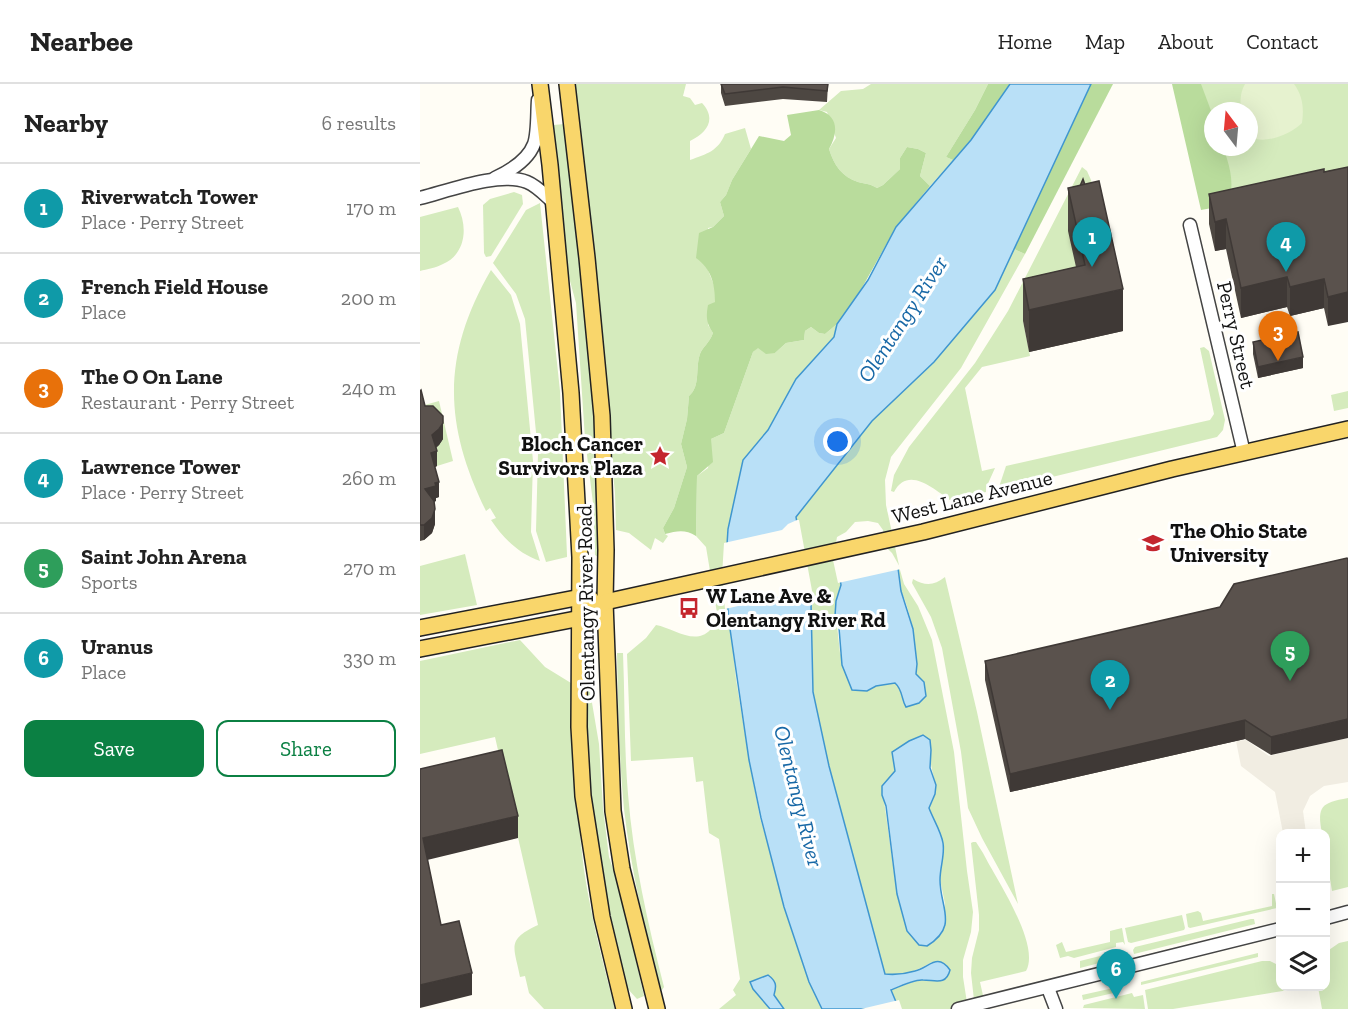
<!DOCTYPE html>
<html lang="en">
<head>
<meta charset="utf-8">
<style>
  body { margin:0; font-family:"Zilla Slab",serif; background:#f2f2f2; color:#222 }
  .controls { position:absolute; right:18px; bottom:18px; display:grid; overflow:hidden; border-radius:12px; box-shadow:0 6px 24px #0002 }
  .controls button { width:54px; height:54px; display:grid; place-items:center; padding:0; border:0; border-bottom:2px solid #e0e0e0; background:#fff; color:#222; font:30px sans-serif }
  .compass { position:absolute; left:784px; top:18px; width:54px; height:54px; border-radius:50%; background:#fff; box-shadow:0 6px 24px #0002; rotate:344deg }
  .you { position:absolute; left:418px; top:358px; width:21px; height:21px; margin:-15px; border:4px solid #fff; border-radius:50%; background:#1a73e8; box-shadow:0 0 0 9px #1a73e833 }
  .badge { display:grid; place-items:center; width:39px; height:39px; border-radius:50%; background:#0b8043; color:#fff; font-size:20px; font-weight:700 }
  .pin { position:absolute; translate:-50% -50px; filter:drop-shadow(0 2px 3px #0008) }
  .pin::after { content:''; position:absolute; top:32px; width:21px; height:18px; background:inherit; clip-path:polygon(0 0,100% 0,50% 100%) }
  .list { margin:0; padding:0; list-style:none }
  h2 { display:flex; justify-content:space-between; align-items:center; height:78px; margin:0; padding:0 24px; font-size:26px }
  h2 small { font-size:20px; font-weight:400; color:#767676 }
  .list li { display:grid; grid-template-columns:39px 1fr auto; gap:18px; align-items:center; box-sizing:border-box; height:90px; padding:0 24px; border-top:2px solid #e0e0e0 }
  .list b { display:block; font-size:22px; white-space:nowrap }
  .list p { margin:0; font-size:20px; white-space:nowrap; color:#767676 }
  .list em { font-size:20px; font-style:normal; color:#767676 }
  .actions { display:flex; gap:12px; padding:18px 24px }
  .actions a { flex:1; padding:14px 0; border:2px solid #0b8043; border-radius:12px; text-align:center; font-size:21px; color:#0b8043 }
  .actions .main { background:#0b8043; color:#fff }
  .icon { flex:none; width:33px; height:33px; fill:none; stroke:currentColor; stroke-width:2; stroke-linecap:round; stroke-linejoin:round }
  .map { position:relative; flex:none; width:928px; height:925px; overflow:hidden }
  header { display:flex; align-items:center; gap:36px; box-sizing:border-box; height:84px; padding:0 30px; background:#fff; border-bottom:2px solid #e0e0e0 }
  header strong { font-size:28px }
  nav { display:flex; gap:33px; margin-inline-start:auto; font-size:21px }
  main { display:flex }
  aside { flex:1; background:#fff }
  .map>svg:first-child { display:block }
  .green { fill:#d5ebbd; fill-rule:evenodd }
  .forest { fill:#b9dc9c }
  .pitch { fill:#e6f2cf }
  .plaza { fill:#f1ede2 }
  .water { fill:#b9e0f7; stroke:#3f96cf; stroke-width:1.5 }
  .pier { fill:#fffdf5 }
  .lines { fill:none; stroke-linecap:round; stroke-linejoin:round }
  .minor-casing { stroke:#444; stroke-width:15 }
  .major-casing { stroke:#222; stroke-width:18 }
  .minor { stroke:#fff; stroke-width:12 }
  .major { stroke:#f9d66b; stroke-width:15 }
  .wall { fill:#4d4742 }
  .shaded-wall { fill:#3f3936 }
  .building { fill:#5a524d; stroke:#3f3936; stroke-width:1.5 }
  .labels { text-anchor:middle; stroke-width:6; stroke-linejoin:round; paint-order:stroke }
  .street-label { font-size:21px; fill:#111; stroke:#fff }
  .poi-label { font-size:21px; font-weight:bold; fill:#111; stroke:#fff; text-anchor:start }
  .water-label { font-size:22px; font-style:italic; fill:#1768a6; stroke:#fff }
</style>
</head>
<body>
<header>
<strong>Nearbee</strong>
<nav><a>Home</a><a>Map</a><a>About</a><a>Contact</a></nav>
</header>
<main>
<aside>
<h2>Nearby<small>6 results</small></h2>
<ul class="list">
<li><span class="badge" style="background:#0f9aa8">1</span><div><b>Riverwatch Tower</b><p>Place · Perry Street</p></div><em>170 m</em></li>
<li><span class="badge" style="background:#0f9aa8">2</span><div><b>French Field House</b><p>Place</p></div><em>200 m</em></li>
<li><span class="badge" style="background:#e8710a">3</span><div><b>The O On Lane</b><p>Restaurant · Perry Street</p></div><em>240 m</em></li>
<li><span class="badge" style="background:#0f9aa8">4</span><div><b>Lawrence Tower</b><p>Place · Perry Street</p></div><em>260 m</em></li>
<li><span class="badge" style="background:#2e9e5b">5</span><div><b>Saint John Arena</b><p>Sports</p></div><em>270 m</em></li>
<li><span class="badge" style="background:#0f9aa8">6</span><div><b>Uranus</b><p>Place</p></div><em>330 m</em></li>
</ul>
<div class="actions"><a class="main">Save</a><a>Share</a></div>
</aside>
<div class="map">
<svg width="928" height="925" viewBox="0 0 928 925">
  <rect width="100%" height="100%" fill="#fffdf5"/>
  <g class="green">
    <path d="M 154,0 L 266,0 L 263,12 L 270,14 L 275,21 L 282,19 C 297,35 287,49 270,57 L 270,76 C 287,70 298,67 305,50 L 325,44 L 331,65 L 312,96 L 306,111 L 300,118 L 304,132 L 293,143 L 288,144 L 286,181 L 295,204 L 295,218 L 288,241 L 293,249 C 289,260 283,262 280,270 C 275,284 281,302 269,312 L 267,335 L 261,360 L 267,383 L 254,424 L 243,444 L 245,450 L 248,452 L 243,459 L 235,454 L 231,466 L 209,449 L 196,446 L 195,409 Z"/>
    <path d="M 451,0 L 568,0 L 555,26 L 526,73 L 533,76 L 510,102 L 500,92 L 506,69 L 498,65 L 487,63 L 480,74 L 480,85 L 463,101 L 457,104 C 451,100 446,100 438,98 C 422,93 414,81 409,65 L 416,54 L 407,28 L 399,26 L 421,7 L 443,5 Z"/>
    <path d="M 760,0 L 928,0 L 928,108 L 791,133 ZM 793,27 L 829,27 L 829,63 L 793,63 Z"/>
    <path d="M 145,40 L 172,291 L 176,359 L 178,473 L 175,471 L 173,419 L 165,355 L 156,219 L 147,186 L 133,41 Z"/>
    <path d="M 662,83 L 667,87 L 671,96 L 681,139 L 664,219 L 603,237 L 610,272 L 562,283 L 545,304 L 562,387 L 575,384 L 566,404 L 566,408 L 530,416 C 514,405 488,381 474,408 L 471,407 L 474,391 L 489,363 L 555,279 L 588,227 Z"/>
    <path d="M 94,108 L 102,111 L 103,120 L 71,172 L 66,173 L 64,169 L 63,121 L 70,115 Z"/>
    <path d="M 120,119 L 140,307 L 147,471 L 147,473 L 126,478 L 116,447 L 118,369 L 105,235 L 96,210 L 73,179 L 106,126 Z"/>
    <path d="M 38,123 C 48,143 46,170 23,180 C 16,184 7,185 0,187 L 0,133 Z"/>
    <path d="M 594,165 L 605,170 L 541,284 L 471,373 L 465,396 L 466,421 L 480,486 L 484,500 L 498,522 L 512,556 L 534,668 L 547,787 L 553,828 L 551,848 L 543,876 L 543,893 L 548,925 L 479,925 L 471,906 L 501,895 L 512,878 C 496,887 484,892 465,891 L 409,682 L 393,608 L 391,519 L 376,433 L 452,337 L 514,278 L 575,206 ZM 418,482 L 481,507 C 491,527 498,568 496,590 L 504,598 L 506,612 L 499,619 L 483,618 L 480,604 L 475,599 L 456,602 L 447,607 L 420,569 L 415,523 L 421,501 ZM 511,666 C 508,684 518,697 515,710 C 514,715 511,720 509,724 L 518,744 L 520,795 L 525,820 L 522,849 L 516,856 L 506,862 L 487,847 L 477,810 L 462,702 L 475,687 Z"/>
    <path d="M 71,186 L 91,211 L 100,240 L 113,377 L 111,448 L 120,477 C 99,470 83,454 71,436 L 76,434 L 70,424 L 66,427 C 23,339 22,271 71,186 Z"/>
    <path d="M 417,240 L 414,253 L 376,295 L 348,346 L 323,376 L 308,445 L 305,492 L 316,595 L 329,676 L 340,734 L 389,898 L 402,925 L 364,925 L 353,911 L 348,891 L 330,899 L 333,905 L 350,925 L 299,925 L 316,911 L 313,906 L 320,895 L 299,755 L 289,749 L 283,697 L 276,698 L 273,673 L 211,677 L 207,570 L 226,554 L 236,541 C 253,544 275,562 290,546 C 296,541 297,537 297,529 L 286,463 L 276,452 L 277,392 L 288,384 L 291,355 L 304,349 L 333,268 L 338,263 L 346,269 L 355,269 L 366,259 L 384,256 L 385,247 L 391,243 L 399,249 L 405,250 Z"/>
    <path d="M 784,263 L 789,267 L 805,336 L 803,346 L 797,353 L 578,406 L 586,382 L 790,336 L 794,330 L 780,264 Z"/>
    <path d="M 928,307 L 928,324 L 914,327 L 911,311 Z"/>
    <path d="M 19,317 L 33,377 L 17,382 L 1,322 Z"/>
    <path d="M 45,470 L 57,521 L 0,531 L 0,482 Z"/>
    <path d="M 525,493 L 557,628 L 598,820 L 562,754 L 548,724 L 541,668 L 522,564 L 511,533 L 492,499 L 493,495 C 505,502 514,502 525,493 Z"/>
    <path d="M 100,556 L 125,583 L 151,599 C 153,661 156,724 164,786 C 171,833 183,879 195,925 L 124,925 L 109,909 L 105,892 L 100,893 C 94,862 86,856 118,841 L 75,653 L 0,670 L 0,577 Z"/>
    <path d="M 197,569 L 203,569 C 205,616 204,664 208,710 C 213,775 228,840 244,903 L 242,906 L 240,905 C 225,846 211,786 204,725 C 199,674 198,621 197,569 Z"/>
    <path d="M 166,578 L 170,580 L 170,607 L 179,660 L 183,724 L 189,773 L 200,806 L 224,912 L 217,915 L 207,904 L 186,811 L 172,724 L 166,606 Z"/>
    <path d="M 928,714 L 928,803 L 912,807 L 906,770 L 906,750 L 902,749 C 897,722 901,719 928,714 Z"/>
    <path d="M 553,758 L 556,758 L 563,769 C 576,795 621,860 606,887 L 560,898 L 566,925 L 555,925 L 551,889 L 552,874 L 559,846 L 559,831 L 551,759 Z"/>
    <path d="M 852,810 L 854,810 L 857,824 L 770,844 L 768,843 L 766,830 L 778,827 L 781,829 L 783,837 L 852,822 Z"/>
    <path d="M 762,831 L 765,844 L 764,846 L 711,859 L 708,858 L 705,844 Z"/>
    <path d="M 831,835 L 834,835 L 835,840 L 714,870 L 713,866 L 715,863 Z"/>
    <path d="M 702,844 L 705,861 L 703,858 L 696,859 L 696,863 L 654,874 L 648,872 L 640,874 L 636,861 L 642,858 L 646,868 L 690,858 L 690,847 Z"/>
    <path d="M 928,857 L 928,925 L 902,925 L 898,903 L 906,902 L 906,868 L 919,859 Z"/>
    <path d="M 838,869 L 838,873 L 721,901 L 721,898 Z"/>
    <path d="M 688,870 L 690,872 L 691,876 L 660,884 L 660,877 Z"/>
    <path d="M 842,877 L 850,877 L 860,882 L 860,902 L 868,903 L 869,906 L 753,925 L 728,925 L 725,906 Z"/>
    <path d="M 698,903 L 698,908 L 663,916 L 662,911 Z"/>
    <path d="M 712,909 L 714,913 L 723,911 L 725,925 L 663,924 L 664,921 Z"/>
  </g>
  <g class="forest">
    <path d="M 568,0 L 590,0 L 551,56 L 533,76 L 526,73 L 555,26 Z"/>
    <path d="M 671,0 L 693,0 L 605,170 L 594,165 Z"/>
    <path d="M 752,0 L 781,0 L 793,32 L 793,63 L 803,63 C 809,80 814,96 810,113 L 792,124 L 781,126 Z"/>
    <path d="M 399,26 C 419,32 418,49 409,65 C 414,81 422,93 438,98 C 446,100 451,100 457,104 L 463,101 L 480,85 L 480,74 L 487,63 L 498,65 L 506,69 L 500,92 L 510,102 L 476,143 L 434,218 L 417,240 L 405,250 L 399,249 L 391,243 L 385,247 L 384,256 L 366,259 L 355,269 L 346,270 L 338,264 L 333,268 L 304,349 L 291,355 L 293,378 L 277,392 L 276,452 C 265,445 257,447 245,450 L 243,444 L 254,424 L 267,383 L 261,360 L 267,335 L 269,312 C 281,302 275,284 280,270 C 283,262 289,260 293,249 C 286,239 286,232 288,221 L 295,218 C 295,199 291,185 276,174 L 279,149 L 293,143 L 304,132 L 300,118 L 306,111 L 312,96 L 339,52 L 364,57 L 371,51 L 367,31 Z"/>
  </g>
  <path class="pitch" d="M 825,0 L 874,0 C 883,12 884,25 882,39 C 871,50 843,62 829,52 L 829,27 L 821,27 C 820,17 820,9 825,0 Z"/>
  <path class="plaza" d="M 928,654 L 928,698 L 904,702 L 890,712 L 883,727 L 886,749 L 863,749 L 855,708 L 821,682 L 816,657 L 826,656 L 849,672 Z"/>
  <g class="water">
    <path d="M 590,0 L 671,0 L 575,206 L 514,278 L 452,337 L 376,433 L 391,519 L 393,608 L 409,682 L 465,890 C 475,891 485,890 495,887 C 509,884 517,868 530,886 C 526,902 515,896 503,896 C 495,895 478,903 471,906 L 479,925 L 402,925 L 389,898 L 364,823 L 341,734 L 329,676 L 309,538 L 305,492 L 308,445 L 323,376 L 348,346 L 376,295 L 414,253 L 417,240 L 448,196 L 476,143 L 551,56 Z"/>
    <path d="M 463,465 L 478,484 L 481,507 L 493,545 L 497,580 L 496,590 L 504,598 L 506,612 L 499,619 L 486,623 C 481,615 483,606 475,599 L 456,602 L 447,607 L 432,606 L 422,581 L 419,544 L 415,532 L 416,517 L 421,501 L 418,482 Z"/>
    <path d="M 503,651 L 510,656 L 511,666 L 510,684 L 516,701 L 515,710 L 509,724 C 513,735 521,747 523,759 C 525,771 520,783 520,796 C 520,824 539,842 507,862 L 499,861 L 487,847 L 477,810 L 466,722 L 462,711 L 462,702 L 475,687 L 472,668 L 489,657 Z"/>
    <path d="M 348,891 C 356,897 357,901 354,911 L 364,925 L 350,925 L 333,905 L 330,898 Z"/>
  </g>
  <g class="pier">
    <path d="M 377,436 L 379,436 L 393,512 L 382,512 L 375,509 L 305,525 L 302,492 L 304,459 L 362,446 L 368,440 Z"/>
    <path d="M 448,437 L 458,439 L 463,446 L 466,463 L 472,469 L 481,485 L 418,499 L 413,476 L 417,453 L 426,448 L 435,438 Z"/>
    <path d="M 479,916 L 482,925 L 441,925 Z"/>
  </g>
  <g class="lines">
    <defs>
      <g id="minor">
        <path d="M 75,94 C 90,87 108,76 114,60 C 118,49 117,28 118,16"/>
        <path d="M 0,114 C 28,107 79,87 107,98 C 117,102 125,111 133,118"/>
        <path d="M 770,141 L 824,369"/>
        <path d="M 906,834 L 928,828"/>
        <path d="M 628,904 L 636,925"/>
        <path d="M 538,925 L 860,845"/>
      </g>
      <g id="major">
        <path d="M 120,0 L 130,81 L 151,309 L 160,473 L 159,643 L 163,712 L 182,833 L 204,925"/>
        <path d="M 147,0 L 167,174 L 182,332 L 186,466 L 185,518 L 193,727 L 202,785 L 237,925"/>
        <path d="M 0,544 L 161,513 L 171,515"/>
        <path d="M 0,565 L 161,534 L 185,518 L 503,448 L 752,385 L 928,345"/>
      </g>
    </defs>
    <use href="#minor" class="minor-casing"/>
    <use href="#major" class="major-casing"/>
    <use href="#minor" class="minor"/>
    <use href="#major" class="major"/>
  </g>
  <g class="wall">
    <path d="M 301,0 L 408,0 L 407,18 L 363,15 L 305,22 L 301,9 Z"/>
    <path d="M 928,83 L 908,242 L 904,224 L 870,232 L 867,223 L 821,234 L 806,165 L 795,167 L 789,140 L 789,110 Z"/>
    <path d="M 660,102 L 703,247 L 609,268 L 603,237 L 603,195 L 656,183 L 648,147 L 648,104 Z"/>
    <path d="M 833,258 L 883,284 L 838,294 L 833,270 Z"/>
    <path d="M 0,307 L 5,322 L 23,355 L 19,361 L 16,364 L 17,382 L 15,383 L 19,413 L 16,414 L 16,417 L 14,418 L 15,440 L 12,449 L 4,456 L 0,457 Z"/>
    <path d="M 928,475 L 851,671 L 825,655 L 590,708 L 565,596 L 565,577 L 800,523 Z"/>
  </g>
  <g class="shaded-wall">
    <path d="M 806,135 L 806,165 L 795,167 L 795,138 Z"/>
    <path d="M 928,190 L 928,238 L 908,242 L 908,213 Z"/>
    <path d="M 867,193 L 867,223 L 821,234 L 821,204 Z"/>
    <path d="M 904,195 L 904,224 L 870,232 L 870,203 Z"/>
    <path d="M 703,205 L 703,247 L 609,268 L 609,226 Z"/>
    <path d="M 883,273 L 883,284 L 838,294 L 838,283 Z"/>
    <path d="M 23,339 L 23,355 L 19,361 L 12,366 L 12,351 Z"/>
    <path d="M 17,367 L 17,382 L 11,385 L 11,369 Z"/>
    <path d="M 19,398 L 19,413 L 16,414 L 16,417 L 5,420 L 5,405 L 15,399 Z"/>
    <path d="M 15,425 L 15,440 L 12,449 L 4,456 L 4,441 Z"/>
    <path d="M 928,635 L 928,654 L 851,671 L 851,653 Z"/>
    <path d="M 825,636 L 825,655 L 590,708 L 590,690 Z"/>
    <path d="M 98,732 L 98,754 L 3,777 L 3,754 Z"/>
    <path d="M 52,889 L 52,911 L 0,924 L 0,901 Z"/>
  </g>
  <g class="building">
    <path d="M 301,0 L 408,0 L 407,7 L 363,3 L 305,10 Z"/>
    <path d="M 928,83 L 928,208 L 908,213 L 904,195 L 870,203 L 867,193 L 821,204 L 806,135 L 795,138 L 789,110 L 904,85 L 904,88 Z"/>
    <path d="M 663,95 L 665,101 L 660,102 Z"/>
    <path d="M 679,97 L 703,205 L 609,226 L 603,195 L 665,181 L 648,104 Z"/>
    <path d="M 878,248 L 883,273 L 838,283 L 833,258 Z"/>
    <path d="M 1,306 L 5,322 L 13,322 L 23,332 L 23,339 L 19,345 L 12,351 L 17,367 L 11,369 L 19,398 L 15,399 L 16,402 L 5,405 L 14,417 L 15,425 L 12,434 L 4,441 L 0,441 L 0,307 Z"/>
    <path d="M 927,474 L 928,475 L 928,635 L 851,653 L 825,636 L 590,690 L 565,577 L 800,523 L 814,500 Z"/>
    <path d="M 82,666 L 98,732 L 3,754 L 21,841 L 39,837 L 52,889 L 0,901 L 0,685 Z"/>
  </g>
  <defs>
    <symbol id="sight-bare" viewBox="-9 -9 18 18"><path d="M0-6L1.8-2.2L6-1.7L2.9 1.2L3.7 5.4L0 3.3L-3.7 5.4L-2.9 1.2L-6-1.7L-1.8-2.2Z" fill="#c4262e" stroke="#fff" stroke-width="2.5" paint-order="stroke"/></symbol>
    <symbol id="university-bare" viewBox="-9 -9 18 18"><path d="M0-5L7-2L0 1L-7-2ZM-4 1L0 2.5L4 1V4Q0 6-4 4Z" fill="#c4262e" stroke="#fff" stroke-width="2.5" paint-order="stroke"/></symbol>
    <symbol id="bus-bare" viewBox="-9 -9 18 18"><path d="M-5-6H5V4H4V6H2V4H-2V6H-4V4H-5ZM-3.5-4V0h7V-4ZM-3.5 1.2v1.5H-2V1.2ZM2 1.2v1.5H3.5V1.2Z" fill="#c4262e" stroke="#fff" stroke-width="2.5" paint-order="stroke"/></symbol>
  </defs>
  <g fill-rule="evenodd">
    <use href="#sight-bare" x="225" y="357" width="30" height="30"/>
    <use href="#university-bare" x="718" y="444" width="30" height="30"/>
    <use href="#bus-bare" x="254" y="509" width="30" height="30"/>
  </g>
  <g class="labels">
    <g class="street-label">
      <text transform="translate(816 251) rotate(77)" y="7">Perry Street</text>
      <text transform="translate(552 413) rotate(-14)" y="7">West Lane Avenue</text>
      <text transform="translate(166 519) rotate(-91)" y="7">Olentangy River Road</text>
    </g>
    <g class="poi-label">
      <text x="223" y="367" text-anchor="end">Bloch Cancer<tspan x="223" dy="24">Survivors Plaza</tspan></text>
      <text x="750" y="454">The Ohio State<tspan x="750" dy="24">University</tspan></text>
      <text x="286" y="519">W Lane Ave &amp;<tspan x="286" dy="24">Olentangy River Rd</tspan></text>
    </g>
    <g class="water-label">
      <text transform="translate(482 235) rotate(-57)" y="8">Olentangy River</text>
      <text transform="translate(379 712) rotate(76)" y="8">Olentangy River</text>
    </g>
  </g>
</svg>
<div class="controls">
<button>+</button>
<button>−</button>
<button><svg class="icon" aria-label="layers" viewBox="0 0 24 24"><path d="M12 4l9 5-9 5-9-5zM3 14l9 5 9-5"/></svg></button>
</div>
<svg class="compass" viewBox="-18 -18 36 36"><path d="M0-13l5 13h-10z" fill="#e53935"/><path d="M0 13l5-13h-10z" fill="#767676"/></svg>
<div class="you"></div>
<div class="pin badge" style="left:672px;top:183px;background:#0f9aa8">1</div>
<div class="pin badge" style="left:690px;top:626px;background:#0f9aa8">2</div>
<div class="pin badge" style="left:858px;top:277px;background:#e8710a">3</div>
<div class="pin badge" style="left:866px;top:188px;background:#0f9aa8">4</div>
<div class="pin badge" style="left:870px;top:597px;background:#2e9e5b">5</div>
<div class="pin badge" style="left:696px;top:915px;background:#0f9aa8">6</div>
</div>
</main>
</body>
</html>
